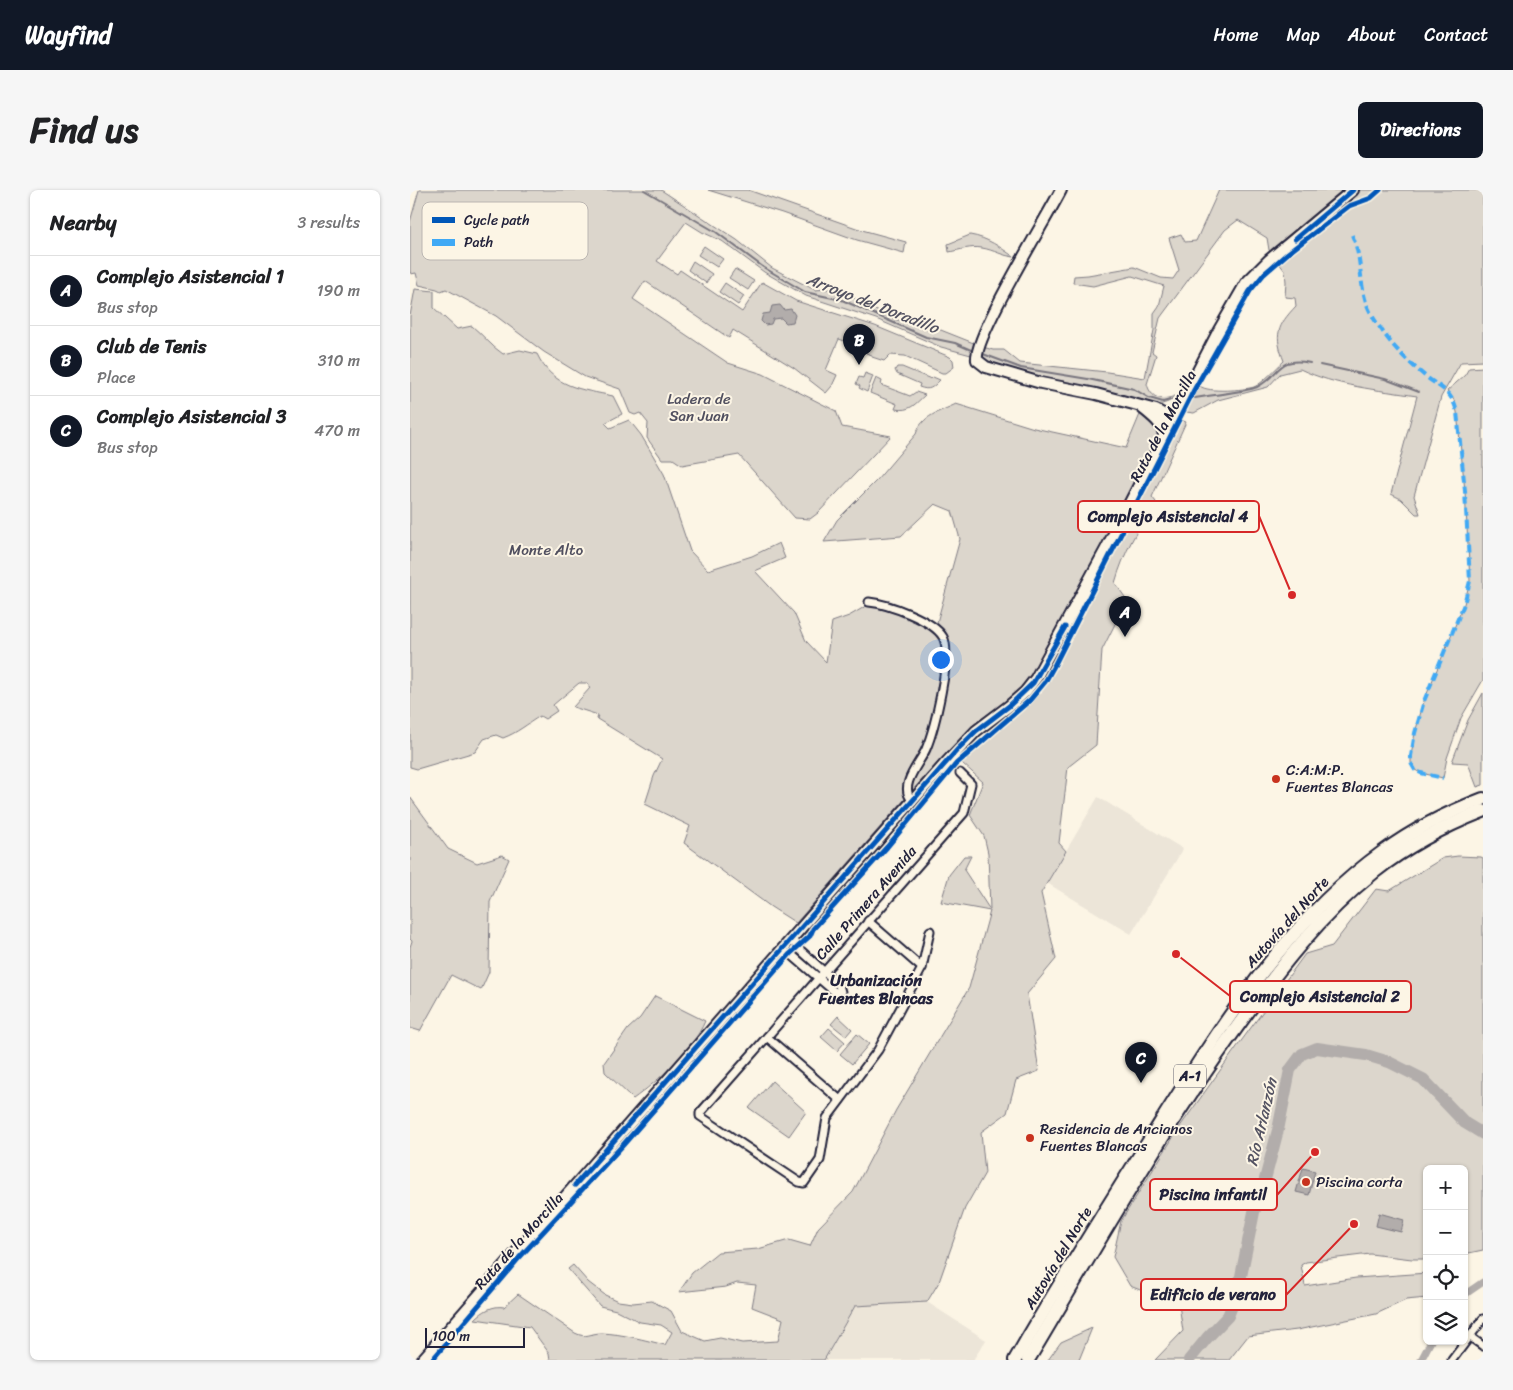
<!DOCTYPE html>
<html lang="en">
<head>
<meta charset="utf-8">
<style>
  body { margin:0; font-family:Sriracha,sans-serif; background:#f6f6f6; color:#202124 }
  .controls { position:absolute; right:15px; bottom:15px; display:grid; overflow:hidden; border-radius:8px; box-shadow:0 1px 4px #0004 }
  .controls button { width:45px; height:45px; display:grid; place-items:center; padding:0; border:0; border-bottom:1px solid #e0e0e0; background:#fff; color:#202124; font:25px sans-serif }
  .scale { position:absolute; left:15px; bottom:12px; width:100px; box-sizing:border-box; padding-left:5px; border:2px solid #22223b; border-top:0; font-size:14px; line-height:18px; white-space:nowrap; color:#22223b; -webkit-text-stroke:4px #fcf5e5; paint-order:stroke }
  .you { position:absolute; left:530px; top:469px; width:18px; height:18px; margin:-12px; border:4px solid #fff; border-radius:50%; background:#1a73e8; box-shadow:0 0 0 8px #1a73e833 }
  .badge { display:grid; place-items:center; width:32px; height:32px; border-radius:50%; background:#111827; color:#fff; font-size:16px; font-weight:700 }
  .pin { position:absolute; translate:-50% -41px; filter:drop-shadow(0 1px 2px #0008) }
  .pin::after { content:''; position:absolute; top:26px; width:18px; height:15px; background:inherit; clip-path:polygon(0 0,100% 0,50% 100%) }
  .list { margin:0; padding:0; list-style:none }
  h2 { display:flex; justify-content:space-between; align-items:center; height:65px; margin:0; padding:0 20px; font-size:21px }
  h2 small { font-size:16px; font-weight:400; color:#757577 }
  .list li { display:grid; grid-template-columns:32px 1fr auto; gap:15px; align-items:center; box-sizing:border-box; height:70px; padding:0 20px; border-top:1px solid #e0e0e0 }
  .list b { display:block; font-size:19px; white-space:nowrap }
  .list p { margin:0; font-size:16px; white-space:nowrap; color:#757577 }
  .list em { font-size:16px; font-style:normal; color:#757577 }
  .icon { flex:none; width:28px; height:28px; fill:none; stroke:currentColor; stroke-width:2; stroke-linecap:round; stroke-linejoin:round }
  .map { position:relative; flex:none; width:1073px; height:1170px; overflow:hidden; border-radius:8px }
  header { display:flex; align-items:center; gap:30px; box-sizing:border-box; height:70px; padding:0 25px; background:#111827; color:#fff }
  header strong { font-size:24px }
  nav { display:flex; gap:28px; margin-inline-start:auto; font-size:18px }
  .intro { display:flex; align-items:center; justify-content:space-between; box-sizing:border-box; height:120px; padding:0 30px }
  h1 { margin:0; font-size:35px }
  .button { padding:12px 22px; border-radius:8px; background:#111827; color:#fff; font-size:18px; font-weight:700 }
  main { display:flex; gap:30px; padding:0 30px }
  aside { flex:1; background:#fff; border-radius:8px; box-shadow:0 1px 4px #0004 }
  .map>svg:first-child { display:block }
  .built { fill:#ece5d8 }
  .green { fill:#dcd6cc; stroke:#7f7c84 }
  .water { fill:#b2adab; stroke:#78757e }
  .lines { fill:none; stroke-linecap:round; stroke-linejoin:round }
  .stream { stroke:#78757e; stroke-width:2 }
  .canal { stroke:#b2adab; stroke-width:7 }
  .river { stroke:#b2adab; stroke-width:12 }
  .street-casing { stroke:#22223b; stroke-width:11 }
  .secondary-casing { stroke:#22223b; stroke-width:14 }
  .highway-casing { stroke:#22223b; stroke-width:16 }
  .street { stroke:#fcf5e5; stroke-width:7 }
  .secondary { stroke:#fcf5e5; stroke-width:10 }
  .highway { stroke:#fcf5e5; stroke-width:12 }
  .quiet { stroke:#3fa9f5; stroke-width:4; stroke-dasharray:8 4; stroke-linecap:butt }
  .cycleway-casing { stroke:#fcf5e5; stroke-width:8 }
  .cycleway { stroke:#0057b8; stroke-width:5 }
  .poi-dot { fill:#c8321e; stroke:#fcf5e5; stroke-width:2 }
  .labels { text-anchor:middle; stroke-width:4; stroke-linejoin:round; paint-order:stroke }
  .shield { fill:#fcf5e5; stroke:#63616e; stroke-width:1 }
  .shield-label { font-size:14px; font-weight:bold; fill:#22223b }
  .park-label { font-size:15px; fill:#504f5f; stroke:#fcf5e5 }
  .street-label { font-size:15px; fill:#22223b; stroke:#fcf5e5 }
  .poi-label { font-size:15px; fill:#22223b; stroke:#fcf5e5; text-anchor:start }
  .water-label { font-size:16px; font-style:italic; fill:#545362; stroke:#fcf5e5 }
  .neighbourhood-label { font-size:16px; font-weight:bold; fill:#22223b; stroke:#fcf5e5 }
  .key { fill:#fcf5e5; stroke:#bbb6b2; stroke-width:1 }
  .key-label { font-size:14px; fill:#22223b }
  .leader { fill:none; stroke:#d62828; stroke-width:2 }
  .callout-dot { fill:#d62828; stroke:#fcf5e5; stroke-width:2 }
  .callout { fill:#fcf5e5; stroke:#d62828; stroke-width:2 }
  .callout-label { font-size:16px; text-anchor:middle; font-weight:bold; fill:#22223b }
</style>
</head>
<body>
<header>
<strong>Wayfind</strong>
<nav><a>Home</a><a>Map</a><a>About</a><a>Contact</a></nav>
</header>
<div class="intro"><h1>Find us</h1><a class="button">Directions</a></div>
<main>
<aside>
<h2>Nearby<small>3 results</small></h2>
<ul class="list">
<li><span class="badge">A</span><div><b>Complejo Asistencial 1</b><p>Bus stop</p></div><em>190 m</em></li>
<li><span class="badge">B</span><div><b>Club de Tenis</b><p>Place</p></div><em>310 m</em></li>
<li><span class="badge">C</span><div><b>Complejo Asistencial 3</b><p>Bus stop</p></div><em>470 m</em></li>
</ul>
</aside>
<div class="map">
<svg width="1073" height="1170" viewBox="0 0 1073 1170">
  <rect width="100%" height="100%" fill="#fcf5e5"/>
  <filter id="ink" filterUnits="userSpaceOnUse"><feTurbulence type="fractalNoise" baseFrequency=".02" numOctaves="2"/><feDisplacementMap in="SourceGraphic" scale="10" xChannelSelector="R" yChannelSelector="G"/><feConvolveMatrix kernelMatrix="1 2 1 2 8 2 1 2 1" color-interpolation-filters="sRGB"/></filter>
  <g filter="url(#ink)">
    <g class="built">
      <path d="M 688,607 L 773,659 L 721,744 L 637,693 Z"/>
      <path d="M 517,1112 L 576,1150 L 563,1170 L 414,1170 L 445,1116 Z"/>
    </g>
    <g class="green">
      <path d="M 9,0 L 251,0 L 327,50 L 362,78 L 405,100 L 427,98 L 461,118 L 486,130 L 508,131 L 566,154 L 561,165 L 531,157 L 466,129 L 396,106 L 354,82 L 312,51 L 292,42 L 276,32 L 247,71 L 267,84 L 270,80 L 332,122 L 352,92 L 386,111 L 465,136 L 540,167 L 543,170 L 544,177 L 536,183 L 532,183 L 495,166 L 480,165 L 474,171 L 462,167 L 462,165 L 456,163 L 461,148 L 446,142 L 440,153 L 429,149 L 416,180 L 427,185 L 422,196 L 416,203 L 384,178 L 323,140 L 319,148 L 235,91 L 223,109 L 318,173 L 353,184 L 426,221 L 432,237 L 481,246 L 408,323 L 400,329 L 385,328 L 329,265 L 272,275 L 263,269 L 252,269 L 237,248 L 238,233 L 230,223 L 225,225 L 220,223 L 210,199 L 175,187 L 134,162 L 86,126 L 36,99 L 31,101 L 27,99 L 9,95 L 6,83 L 1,84 L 0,81 L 0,32 Z"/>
      <path d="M 298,0 L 338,0 L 452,40 L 496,52 L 494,63 L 447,50 L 372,23 Z"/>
      <path d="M 809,0 L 1073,0 L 1073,171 L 1051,172 L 1031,207 L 1004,306 L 1010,324 L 1006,324 L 991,309 L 981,304 L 1007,206 C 968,200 925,196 890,179 L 870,184 L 858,197 L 808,210 L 784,223 L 776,222 L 790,196 C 798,203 834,200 844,197 C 852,194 867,177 874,171 C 864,145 867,136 886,116 L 885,108 L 875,107 L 876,92 L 875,81 L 859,60 L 857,48 L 828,30 L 815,40 L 750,128 L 742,162 L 746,165 L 737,194 C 741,209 752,211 765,206 L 766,207 C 759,212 755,214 746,215 L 638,190 L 582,174 L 570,165 L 573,157 L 583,160 L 594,160 L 610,173 L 697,182 L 735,188 L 744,140 L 744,123 L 749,116 L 754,96 L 722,86 L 683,96 L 663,93 L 664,86 L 678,85 L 724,77 L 751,88 L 763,89 L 769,80 L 759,48 L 771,44 L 775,52 L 786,51 Z"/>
      <path d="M 560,45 C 578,48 590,57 604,67 C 593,66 584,60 572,58 C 561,56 550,60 539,62 L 538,54 Z"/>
      <path d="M 294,56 L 313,69 L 307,77 L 288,65 Z"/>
      <path d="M 283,71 L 302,84 L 296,93 L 278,80 Z"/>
      <path d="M 325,79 L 344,91 L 338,100 L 319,88 Z"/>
      <path d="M 315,93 L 334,106 L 328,115 L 309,102 Z"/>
      <path d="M 5,99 L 24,101 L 24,118 L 47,139 L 62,136 C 73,145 81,156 93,164 L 110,160 L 127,164 C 143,198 171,199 203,206 L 212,224 L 195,233 L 200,238 L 219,230 L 231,245 L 254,284 L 280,361 L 298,380 L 342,366 L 369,353 L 375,368 L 345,381 L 384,423 L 396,451 L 416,472 L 422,432 L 439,426 L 463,412 L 526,436 L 550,349 L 542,321 L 525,314 L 491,346 L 414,352 L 427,330 L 467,290 L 506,244 C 512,225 530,222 546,214 L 624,238 L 716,258 L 731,222 L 748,237 L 749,244 L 692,356 L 702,361 L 771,230 L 776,232 L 742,307 L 746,312 C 727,339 714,362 705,393 L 717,410 L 692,460 L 686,555 L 658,577 L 649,653 L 656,661 L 631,703 L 646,769 L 617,804 L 629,881 L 606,890 L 597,923 L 571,942 L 575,983 L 555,1018 L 529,1092 L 517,1112 L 445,1116 L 414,1170 L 140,1170 L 139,1163 L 120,1137 L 65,1129 C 73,1121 83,1115 94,1117 L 108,1104 L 165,1143 C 177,1149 179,1143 192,1143 C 213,1144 235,1150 255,1155 L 262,1142 L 251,1135 L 230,1132 L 206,1120 L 190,1116 L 158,1079 L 163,1075 L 178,1092 L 195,1105 L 208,1111 L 223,1113 L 242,1111 L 261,1121 L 272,1141 L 295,1151 L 310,1148 L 332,1153 L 368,1151 L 373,1129 L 342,1117 L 346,1095 L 327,1093 L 316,1097 L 269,1102 L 282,1083 L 308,1062 L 348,1059 L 379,1050 L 400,1056 L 408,1038 L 443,1002 L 486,920 L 559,798 L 580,721 L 531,712 L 539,685 L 554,666 L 561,666 L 554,680 L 580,720 L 578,663 L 574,646 L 560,625 L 573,592 L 552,573 L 591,537 L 582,521 L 563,535 L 508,594 L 386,733 L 361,717 L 274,653 L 280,636 L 235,614 L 244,586 L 252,569 L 187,529 L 188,525 L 163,517 L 180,498 L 177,493 L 169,493 L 143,515 L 147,521 L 135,529 L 130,526 C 117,534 107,543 93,548 L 86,545 L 74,549 L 65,562 L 7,579 L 0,577 L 0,126 Z"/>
      <path d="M 487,177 L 492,177 L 521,189 L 523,187 L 530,190 C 522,198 520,201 509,197 L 510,194 L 487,184 L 485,180 Z"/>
      <path d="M 1073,177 L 1073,490 L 1051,528 L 1037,568 L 1033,588 L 1011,583 L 1005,580 L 1001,573 L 1001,566 L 1005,543 L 1014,511 L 1054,414 L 1060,391 L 1055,301 L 1047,222 L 1044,210 L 1037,201 L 1055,185 L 1059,178 Z"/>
      <path d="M 455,183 L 463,186 L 457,202 L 449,198 L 450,196 L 446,194 L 449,187 L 453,188 Z"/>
      <path d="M 466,188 L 472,191 L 471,195 L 500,206 L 506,202 L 515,205 C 505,214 500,222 485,219 L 487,214 L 460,203 Z"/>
      <path d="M 1073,503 L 1073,595 L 1067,597 L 1058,573 L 1042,572 L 1058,530 Z"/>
      <path d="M 0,607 L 38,659 L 67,673 L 92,665 L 99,669 L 80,712 L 79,782 L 71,800 L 41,785 L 10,841 L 0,838 L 0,757 L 2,751 L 0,749 Z"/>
      <path d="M 1048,666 L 1071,667 L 1073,668 L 1073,1060 L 1054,1064 L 1054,979 L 1017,979 L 1017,1069 L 1002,1069 L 960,1064 L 896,1072 L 891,1075 L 895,1096 L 946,1088 L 1017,1083 L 1017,1108 L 996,1110 L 966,1124 L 887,1140 L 838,1146 L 819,1170 L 745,1170 L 773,1141 L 769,1115 L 720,1096 L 703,1067 L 711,1031 L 769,938 L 829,854 L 895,764 L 922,756 L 966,699 L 979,701 L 1033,668 Z"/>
      <path d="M 245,806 L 295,831 C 283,860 248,891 223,909 L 195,882 L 194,873 L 218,839 L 230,828 Z"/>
      <path d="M 428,826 L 442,839 L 436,846 L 421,834 Z"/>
      <path d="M 419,838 L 435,852 L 427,861 L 411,847 Z"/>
      <path d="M 447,844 L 459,854 L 442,874 L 430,864 Z"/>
      <path d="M 362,891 L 396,922 L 379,946 L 339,918 Z"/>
      <path d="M 682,1138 L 669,1170 L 638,1170 L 651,1152 Z"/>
    </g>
    <g class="water">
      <path d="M 370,115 L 374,120 L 381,119 L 385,125 L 383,132 L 376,133 L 371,128 L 363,129 L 361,134 L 355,135 L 351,131 L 353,124 L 360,123 L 362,116 Z"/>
      <path d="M 893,978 L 905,981 L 899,1005 L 886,1002 Z"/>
      <path d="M 969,1023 L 994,1030 L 991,1042 L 966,1036 Z"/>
    </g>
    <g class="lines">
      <g class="stream">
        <path d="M 234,0 L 306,42 L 353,77 L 395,102 L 432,110 L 516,147 L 545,153 L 561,160"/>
        <path d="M 573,164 L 611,178 L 678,189 L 724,199 L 739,208 L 753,212 L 767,208"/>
        <path d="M 910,175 L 975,189 L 1009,202"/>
        <path d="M 785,208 C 799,205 836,202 847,197 C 871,185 866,166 900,173"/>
      </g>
      <g class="canal">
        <path d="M 1054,1105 L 1073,1092"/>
        <path d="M 1011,1170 L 1021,1151"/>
      </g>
      <path class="river" d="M 779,1170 L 797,1148 L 818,1126 L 828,1101 L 844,1022 L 853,997 L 868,940 L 880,880 L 892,864 L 907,858 L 956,865 L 979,872 L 1013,889 L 1055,933 L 1073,944"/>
      <defs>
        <g id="street">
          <path d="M 459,412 C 478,414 523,430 533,447 C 543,464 524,540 516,559 C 510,573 488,596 502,610"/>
          <path d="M 458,731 L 512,778"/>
          <path d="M 520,741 L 512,778 L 468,860 L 417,928 L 410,970 L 394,993 L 389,992 L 290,926 L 290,923 L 554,623 L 561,594 L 550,583"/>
          <path d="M 369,762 L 377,763 L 383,766 L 426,803 L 428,804 L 431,802 L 429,795 L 387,757 L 382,748"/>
          <path d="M 357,847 L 430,910"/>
          <path d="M 1059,1146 L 1073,1156"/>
          <path d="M 1042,1170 L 1073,1129"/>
        </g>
        <g id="secondary">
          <path d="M 651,0 C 637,28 563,148 567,170 L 576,177 L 631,193 L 686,204 L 746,220 L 755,225 L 759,238"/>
          <path d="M 730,216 C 740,225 754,233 754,247"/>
          <path d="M 12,1170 L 534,575 L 566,541 L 599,516 L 615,502 L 626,488 L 696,359 L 809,140 L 836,93 L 859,70 L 943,0"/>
        </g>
        <g id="highway">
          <path d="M 605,1170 C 647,1097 692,1025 737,954 C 803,849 871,735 973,662 C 1003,640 1039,622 1073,609"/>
          <path d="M 618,1170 C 685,1058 750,943 827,837 C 867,781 910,725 964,682 C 997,656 1035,636 1073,621"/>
        </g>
      </defs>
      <use href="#street" class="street-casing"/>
      <use href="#secondary" class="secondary-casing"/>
      <use href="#highway" class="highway-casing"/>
      <use href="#street" class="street"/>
      <use href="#secondary" class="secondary"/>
      <use href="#highway" class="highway"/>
      <path class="quiet" d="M 942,45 C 952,67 949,90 956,112 C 959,121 965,131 971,139 C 982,156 999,173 1015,186 C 1031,199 1041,199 1047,222 L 1055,301 L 1060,391 L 1054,414 L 1014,511 L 1005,543 L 1001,566 L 1001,573 L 1005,580 L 1011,583 L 1033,588"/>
      <defs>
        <g id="cycleway">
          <path d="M 885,49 L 943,0"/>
          <path d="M 165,995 L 548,559 L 566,541 L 599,516 L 623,493 L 655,437"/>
          <path d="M 22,1170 L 109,1068 L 213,955 L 380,764 L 400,746 L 403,739 L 477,657 L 546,574 L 620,510 L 635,492 L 645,474 L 784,200 L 840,101 L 854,84 L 878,63 L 939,16 L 961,8 L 970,0"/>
        </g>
      </defs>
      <use href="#cycleway" class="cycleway-casing"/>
      <use href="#cycleway" class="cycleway"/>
    </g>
  </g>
  <g class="poi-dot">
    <circle cx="866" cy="589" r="5"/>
    <circle cx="620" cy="948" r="5"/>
    <circle cx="896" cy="992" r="5"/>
  </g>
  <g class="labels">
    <rect class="shield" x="764" y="874.5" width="32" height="23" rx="4"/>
    <g class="shield-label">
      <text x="780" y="891">A-1</text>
    </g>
    <g class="park-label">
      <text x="289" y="214">Ladera de<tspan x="289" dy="17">San Juan</tspan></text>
      <text x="136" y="365">Monte Alto</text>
    </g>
    <g class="street-label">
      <text transform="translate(753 236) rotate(-62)" y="5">Ruta de la Morcilla</text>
      <text transform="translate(456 713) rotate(-49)" y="5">Calle Primera Avenida</text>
      <text transform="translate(877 732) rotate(-48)" y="5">Autovía del Norte</text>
      <text transform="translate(109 1051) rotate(-48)" y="5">Ruta de la Morcilla</text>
      <text transform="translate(648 1068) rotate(-59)" y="5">Autovía del Norte</text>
    </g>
    <g class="poi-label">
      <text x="876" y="585">C:A:M:P.<tspan x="876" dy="17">Fuentes Blancas</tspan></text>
      <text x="630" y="944">Residencia de Ancianos<tspan x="630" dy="17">Fuentes Blancas</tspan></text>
      <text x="906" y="997">Piscina corta</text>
    </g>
    <g class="water-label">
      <text transform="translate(463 113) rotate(21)" y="6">Arroyo del Doradillo</text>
      <text transform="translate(851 932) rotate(-77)" y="6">Río Arlanzón</text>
    </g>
    <g class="neighbourhood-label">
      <text x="466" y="796">Urbanización<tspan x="466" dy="18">Fuentes Blancas</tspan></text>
    </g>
  </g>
  <rect x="12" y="12" width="166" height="58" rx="8" class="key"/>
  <rect x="22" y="27" width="23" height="6" fill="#0057b8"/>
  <rect x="22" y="49" width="23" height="7" fill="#3fa9f5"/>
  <g class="key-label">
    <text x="54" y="35">Cycle path</text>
    <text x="54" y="57">Path</text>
  </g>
  <path class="leader" d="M882 405L849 326M766 764L820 806M905 962L867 1005M944 1034L876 1105"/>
  <g class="callout-dot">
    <circle cx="882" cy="405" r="5"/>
    <circle cx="766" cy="764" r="5"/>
    <circle cx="905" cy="962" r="5"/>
    <circle cx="944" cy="1034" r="5"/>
  </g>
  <g class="callout">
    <rect x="668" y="311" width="181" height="31" rx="5"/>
    <rect x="820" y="791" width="181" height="31" rx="5"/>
    <rect x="740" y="989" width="127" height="31" rx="5"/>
    <rect x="731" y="1089" width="145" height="31" rx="5"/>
  </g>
  <g class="callout-label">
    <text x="758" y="332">Complejo Asistencial 4</text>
    <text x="910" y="812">Complejo Asistencial 2</text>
    <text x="803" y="1010">Piscina infantil</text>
    <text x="803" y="1110">Edificio de verano</text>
  </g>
</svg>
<div class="controls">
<button>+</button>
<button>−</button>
<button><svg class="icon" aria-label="locate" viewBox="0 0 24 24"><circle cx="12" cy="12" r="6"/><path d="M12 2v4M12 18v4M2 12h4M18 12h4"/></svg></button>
<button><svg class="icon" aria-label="layers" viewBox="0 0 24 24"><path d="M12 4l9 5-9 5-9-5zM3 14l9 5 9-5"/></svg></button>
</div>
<div class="scale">100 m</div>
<div class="you"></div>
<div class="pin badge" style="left:715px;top:447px">A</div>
<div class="pin badge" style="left:449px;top:175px">B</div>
<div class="pin badge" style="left:731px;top:893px">C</div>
</div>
</main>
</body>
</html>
